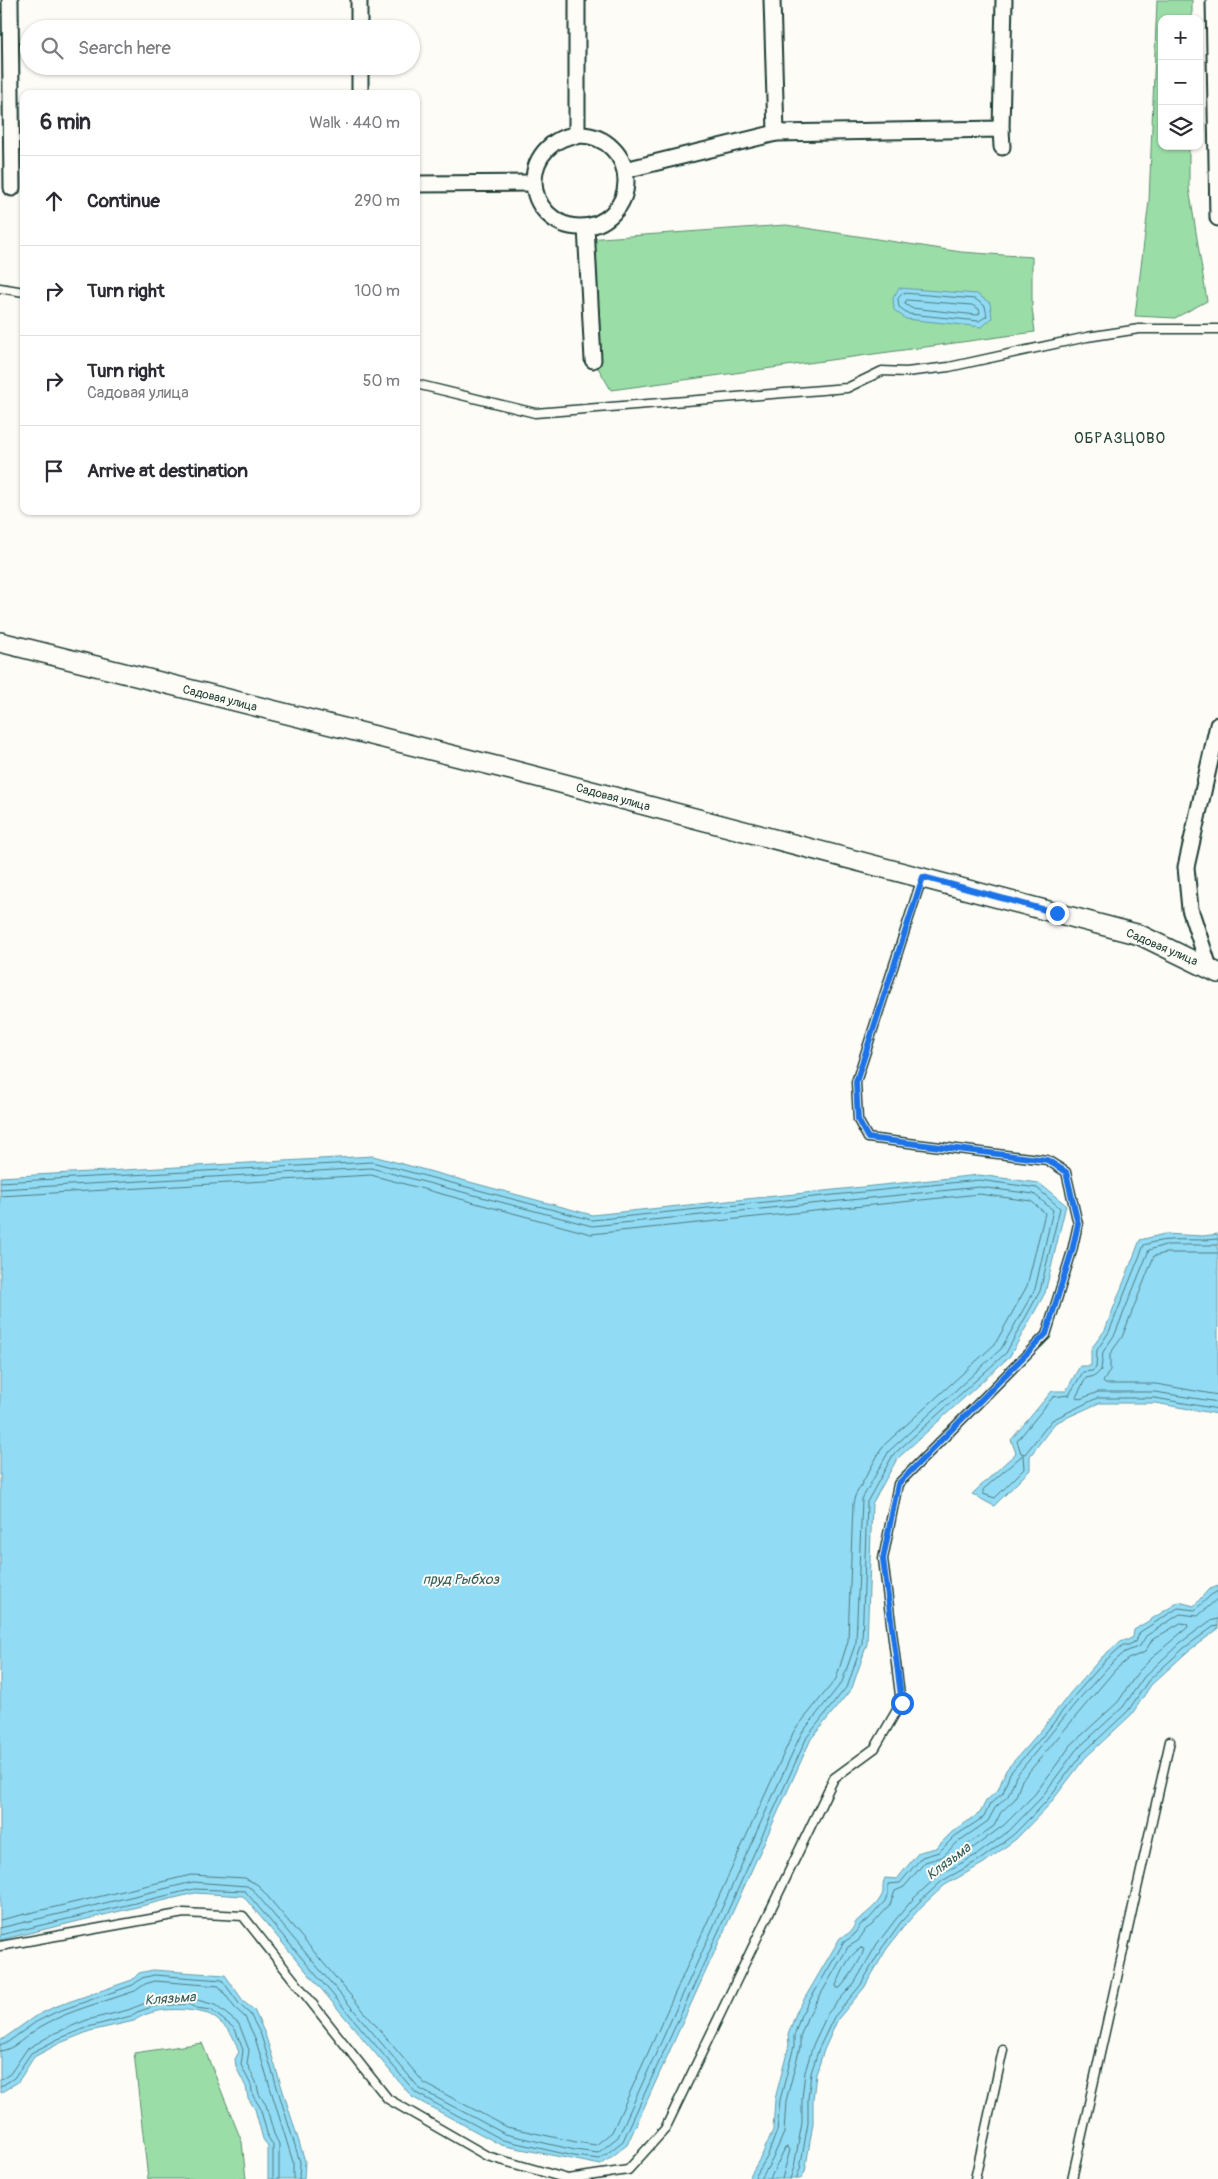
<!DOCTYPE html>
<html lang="en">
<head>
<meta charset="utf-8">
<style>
  body { margin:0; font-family:Pangolin,sans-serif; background:#f2f2f3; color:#2b2b33 }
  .controls { position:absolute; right:15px; top:15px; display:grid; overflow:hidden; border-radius:10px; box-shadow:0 1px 4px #0004 }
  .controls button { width:45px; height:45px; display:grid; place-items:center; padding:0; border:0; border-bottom:1px solid #e1e1e2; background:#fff; color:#2b2b33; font:25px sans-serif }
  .stop { position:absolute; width:15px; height:15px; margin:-11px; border:4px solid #1a73e8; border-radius:50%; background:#fff }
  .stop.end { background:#1a73e8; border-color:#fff; box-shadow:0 1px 5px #0008 }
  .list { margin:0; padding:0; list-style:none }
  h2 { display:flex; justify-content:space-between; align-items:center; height:65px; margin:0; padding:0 20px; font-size:21px }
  h2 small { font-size:16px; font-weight:400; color:#7c7c81 }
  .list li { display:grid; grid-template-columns:32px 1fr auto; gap:15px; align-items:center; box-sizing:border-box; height:90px; padding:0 20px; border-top:1px solid #e1e1e2 }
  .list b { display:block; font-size:19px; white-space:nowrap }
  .list p { margin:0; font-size:16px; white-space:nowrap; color:#7c7c81 }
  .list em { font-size:16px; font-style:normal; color:#7c7c81 }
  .icon { flex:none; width:28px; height:28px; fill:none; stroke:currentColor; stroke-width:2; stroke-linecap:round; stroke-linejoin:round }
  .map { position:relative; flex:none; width:1218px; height:2179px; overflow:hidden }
  .search { position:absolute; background:#fff; box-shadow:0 1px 4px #0004; left:20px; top:20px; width:400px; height:55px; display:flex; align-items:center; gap:12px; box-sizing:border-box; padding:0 18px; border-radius:28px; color:#7c7c81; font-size:19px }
  .panel { position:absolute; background:#fff; box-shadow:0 1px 4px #0004; left:20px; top:90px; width:400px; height:425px; border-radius:10px }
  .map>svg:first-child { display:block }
  .green { fill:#9bdda7; stroke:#5d8d6e }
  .water { fill:#92dbf4; stroke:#649ca7 }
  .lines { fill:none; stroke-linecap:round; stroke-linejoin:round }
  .shore { stroke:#4d7c81; stroke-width:1 }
  .service-casing { stroke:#1f3d34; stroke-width:11 }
  .minor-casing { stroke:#1f3d34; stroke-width:19 }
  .tertiary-casing { stroke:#1f3d34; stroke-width:22 }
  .service { stroke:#fdfcf7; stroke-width:8 }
  .minor { stroke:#fdfcf7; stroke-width:15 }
  .tertiary { stroke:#fdfcf7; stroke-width:19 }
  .route { stroke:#1a73e8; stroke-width:6 }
  .labels { text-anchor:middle; stroke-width:4; stroke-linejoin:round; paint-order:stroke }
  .street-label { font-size:12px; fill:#1f3d34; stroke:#fdfcf7 }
  .water-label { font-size:14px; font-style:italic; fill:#365d5a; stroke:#fdfcf7 }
  .quarter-label { font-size:15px; letter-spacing:1px; fill:#1f3d34; stroke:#fdfcf7 }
</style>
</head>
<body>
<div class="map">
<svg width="1218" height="2179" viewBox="0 0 1218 2179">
  <rect width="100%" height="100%" fill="#fdfcf7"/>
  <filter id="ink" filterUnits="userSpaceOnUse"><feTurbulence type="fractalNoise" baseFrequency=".02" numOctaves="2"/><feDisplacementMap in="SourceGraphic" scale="10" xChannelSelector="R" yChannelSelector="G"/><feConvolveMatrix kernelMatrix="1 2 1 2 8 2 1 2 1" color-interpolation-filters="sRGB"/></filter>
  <g filter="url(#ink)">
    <g class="green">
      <path d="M 1157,0 L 1192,0 L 1192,19 L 1162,19 L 1162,146 L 1189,146 L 1189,188 L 1207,301 L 1175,318 L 1135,316 L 1149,201 Z"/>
      <path d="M 786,225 L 961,252 L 1032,257 L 1032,308 L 1035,332 L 611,390 L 597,366 L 587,239 Z"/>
      <path d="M 202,2043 L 242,2142 L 246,2179 L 148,2179 L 134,2053 Z"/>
    </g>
    <g class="water">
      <path d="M 899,288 L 977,294 L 990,303 L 992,318 L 982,327 L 906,319 L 894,310 L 893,298 Z"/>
      <path d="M 373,1156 L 592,1215 L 979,1175 L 1039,1183 L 1066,1205 L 1045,1293 L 1010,1356 L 897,1459 L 872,1504 L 867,1644 L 852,1688 L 811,1739 L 627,2145 L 601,2165 L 501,2145 L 412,2097 L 243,1896 L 195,1893 L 0,1940 L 0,1177 Z"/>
      <path d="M 1164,1234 L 1203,1236 L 1218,1234 L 1218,1414 L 1155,1403 L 1099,1403 L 1055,1423 L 1030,1456 L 1030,1470 L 994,1506 L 972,1494 L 1016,1453 L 1011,1440 L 1052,1391 L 1066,1391 L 1080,1366 L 1091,1366 L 1091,1349 L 1105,1330 L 1140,1240 Z"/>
      <path d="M 1218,1586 L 1218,1629 L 1187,1652 L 1151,1685 L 1132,1714 L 1085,1758 L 1049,1805 L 1016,1839 L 984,1863 L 945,1885 L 922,1906 L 905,1925 L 886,1950 L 864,1988 L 838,2019 L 824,2050 L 816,2074 L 813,2099 L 813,2123 L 805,2172 L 800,2179 L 748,2179 L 762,2155 L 773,2130 L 775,2099 L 789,2045 L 788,2035 L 796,2013 L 840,1938 C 844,1936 848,1934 850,1932 C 854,1928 855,1921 859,1919 C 866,1914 877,1905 881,1897 C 885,1891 881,1885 885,1878 L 897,1879 L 919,1852 L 936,1848 L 952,1832 L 980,1813 L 986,1801 L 998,1790 L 1006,1770 L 1043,1728 L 1071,1692 L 1102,1657 L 1122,1640 L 1128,1640 L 1133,1637 L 1134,1630 L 1179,1602 L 1194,1606 L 1208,1590 Z"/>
      <path d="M 153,1970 L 225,1975 L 244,2002 L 254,2010 L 265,2034 L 305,2161 L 304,2179 L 268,2179 L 268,2147 L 263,2139 L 255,2109 L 248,2098 L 246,2087 L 236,2067 L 235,2059 L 239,2052 C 236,2046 234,2036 229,2031 C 225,2026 214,2016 208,2014 C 187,2008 153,2006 134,2021 L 90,2031 L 60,2043 L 34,2057 L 18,2082 L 0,2093 L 0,2041 L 34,2017 L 54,2007 L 132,1980 L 139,1973 Z"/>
    </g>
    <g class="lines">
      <g class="shore">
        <path d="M 903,293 L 975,299 L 985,306 L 987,316 L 979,321 L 909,314 L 899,307 L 898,299 Z"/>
        <path d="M 907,300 L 972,305 L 979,309 L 980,313 L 977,315 L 911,308 L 905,304 Z"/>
        <path d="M 0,1182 L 372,1162 L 592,1220 L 979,1180 L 1037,1188 L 1060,1208 L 1040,1291 L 1006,1353 L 893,1455 L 867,1502 L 862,1643 L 848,1685 L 807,1737 L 623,2141 L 600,2159 L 574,2156 L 503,2140 L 416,2093 L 245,1891 L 194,1889 L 0,1935"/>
        <path d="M 0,1189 L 371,1168 L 592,1226 L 979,1187 L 1034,1194 L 1053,1210 L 1035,1289 L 1001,1349 L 889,1451 L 862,1499 L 856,1642 L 842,1682 L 801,1734 L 618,2137 L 598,2153 L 575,2150 L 505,2134 L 420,2089 L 252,1889 L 247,1886 L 193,1882 L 0,1928"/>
        <path d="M 0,1196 L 371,1175 L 591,1234 L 979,1194 L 1031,1201 L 1045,1213 L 1027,1286 L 995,1344 L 883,1446 L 855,1496 L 853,1504 L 848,1641 L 836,1679 L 794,1731 L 612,2132 L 596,2145 L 576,2142 L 507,2127 L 424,2083 L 258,1885 L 245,1878 L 191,1875 L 0,1920"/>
        <path d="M 1218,1239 C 1193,1242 1168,1236 1144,1245 L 1109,1332 L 1097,1350 L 1096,1368 L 1092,1371 L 1083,1372 L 1069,1395 L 1053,1397 L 1017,1441 L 1021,1453 L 1025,1454 L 1052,1420 L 1097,1398 L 1155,1398 L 1218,1409"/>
        <path d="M 1218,1245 L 1165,1245 L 1149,1250 L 1115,1334 L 1103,1352 L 1101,1370 L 1095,1376 L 1086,1378 L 1076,1397 L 1080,1399 L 1098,1392 L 1155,1392 L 1218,1402"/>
        <path d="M 1218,1253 L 1166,1253 L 1154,1256 L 1122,1337 L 1110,1354 L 1110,1370 L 1103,1382 L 1105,1384 L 1156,1384 L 1218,1395"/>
        <path d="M 1023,1455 L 1024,1469 L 995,1498 L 983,1494 L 983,1490 Z"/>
        <path d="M 1181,1623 L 1187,1624 L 1188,1627 L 1156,1654 L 1138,1672 L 1118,1702 L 1071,1745 L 1035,1794 L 1004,1825 L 973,1848 L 963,1851 L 964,1847 L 994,1826 L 1001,1812 L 1015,1799 L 1022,1780 L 1115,1670 L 1128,1659 L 1145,1652 L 1152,1640 Z"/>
        <path d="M 861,1948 L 864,1949 C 860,1963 849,1977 840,1988 L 837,1988 L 836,1985 C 844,1971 846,1957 861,1948 Z"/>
        <path d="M 0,2045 L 5,2044 L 36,2022 L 56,2012 L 133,1985 L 142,1978 L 154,1975 L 222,1980 L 240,2005 L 250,2014 L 261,2035 L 300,2162 L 299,2179"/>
        <path d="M 0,2051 C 14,2050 28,2034 40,2027 C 69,2010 104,2002 135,1991 L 145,1984 L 155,1981 L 219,1986 L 235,2008 L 245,2017 L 255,2038 L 293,2162 L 293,2179"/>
        <path d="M 0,2080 L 10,2074 L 27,2049 L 55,2033 L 87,2020 L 128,2010 L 153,2000 L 187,1997 L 215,2005 L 239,2024 L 249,2050 L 247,2064 L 256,2082 L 259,2094 L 266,2105 L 274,2134 L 279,2144 L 279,2179"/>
        <path d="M 0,2087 L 14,2078 L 31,2053 L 58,2039 L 88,2027 L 131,2016 L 137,2012 L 155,2006 L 188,2004 L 196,2008 L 211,2010 L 235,2029 L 243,2050 L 241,2065 L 251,2085 L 253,2096 L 260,2107 L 268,2137 L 273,2145 L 273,2179"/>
        <path d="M 754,2179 L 767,2157 L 777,2131 L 780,2100 L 794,2046 L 794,2036 L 801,2015 L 844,1942 L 853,1936 L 861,1924 L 868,1920 L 885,1901 L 888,1893 L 888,1884 L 900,1883 L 922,1857 L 939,1852 L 955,1836 L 984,1817 L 990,1804 L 1003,1793 L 1010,1773 L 1047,1731 L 1075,1695 L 1106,1660 L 1123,1645 L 1129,1645 L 1136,1641 L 1140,1632 L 1178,1608 L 1195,1610 L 1211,1595 L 1218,1591"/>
        <path d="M 761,2179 L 772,2160 L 784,2133 L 786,2101 L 800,2047 L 800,2037 L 807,2018 L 848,1947 L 858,1941 L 866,1929 L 872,1925 L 890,1905 L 895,1891 L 904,1887 L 925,1862 L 942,1857 L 959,1841 L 988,1821 L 995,1808 L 1008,1796 L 1016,1776 L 1079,1699 L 1110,1665 L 1125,1652 L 1140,1646 L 1146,1636 L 1180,1614 L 1198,1616 L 1218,1598"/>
        <path d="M 770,2179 L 785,2148 L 788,2147 L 790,2150 L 782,2179"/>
        <path d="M 790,2179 L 794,2167 L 802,2123 L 802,2098 L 805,2072 L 813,2045 L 828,2013 L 855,1982 L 877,1944 L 896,1919 L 914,1898 L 938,1876 L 978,1854 L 1009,1831 L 1041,1798 L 1076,1750 L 1123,1707 L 1144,1677 L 1180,1643 L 1210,1621 L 1218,1619"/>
        <path d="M 796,2179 L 800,2169 L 808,2123 L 808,2099 L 811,2073 L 819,2048 L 834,2017 L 860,1986 L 882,1948 L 901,1922 L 918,1903 L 942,1881 L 981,1859 L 1013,1835 L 1046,1802 L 1081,1755 L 1128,1711 L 1148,1681 L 1184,1648 L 1213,1627 L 1218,1626"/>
      </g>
      <defs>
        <g id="service">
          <path d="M 0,288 L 24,292"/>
          <path d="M 416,384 L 535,413 L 847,388 L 882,371 L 906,372 L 949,367 L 1087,337 L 1139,329 L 1218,329"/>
          <path d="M 0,1946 L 184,1913 L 243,1916 L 388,2099 L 487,2156 L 568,2179"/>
          <path d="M 568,2179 L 628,2170 L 665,2129 L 834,1778 L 875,1748 L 901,1703 L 883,1559 L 898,1484 L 1046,1335 L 1072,1251 L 1078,1224 L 1066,1172 L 1047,1160 L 868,1138 L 858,1120 L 856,1082 L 922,878"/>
          <path d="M 975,2179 L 1003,2050"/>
          <path d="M 1072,2179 L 1170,1741"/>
        </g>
        <g id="minor">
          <path d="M 10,0 L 12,188"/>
          <path d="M 359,0 L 359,29"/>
          <path d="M 772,0 L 776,133"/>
          <path d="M 1214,0 L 1218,218"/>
          <path d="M 360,66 L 360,94"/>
          <path d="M 1001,129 L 1004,0"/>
          <circle cx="580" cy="181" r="46"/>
          <path d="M 577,136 L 577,0"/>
          <path d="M 625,170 L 776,133 L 1001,129 L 1002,147"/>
          <path d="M 416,184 L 532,183"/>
          <path d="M 586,227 L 593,360"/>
          <path d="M 1209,967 L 1190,909 L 1186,867 L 1218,725"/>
        </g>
        <path id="tertiary" d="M 0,642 L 511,770 L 1140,935 L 1218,973"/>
      </defs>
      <use href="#service" class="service-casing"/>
      <use href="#minor" class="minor-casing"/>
      <use href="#tertiary" class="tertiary-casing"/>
      <use href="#service" class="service"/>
      <use href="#minor" class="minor"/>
      <use href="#tertiary" class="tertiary"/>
    </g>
  </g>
  <g class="lines" filter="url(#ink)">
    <path class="route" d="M 902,1703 L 883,1559 L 898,1484 L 1046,1334 L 1072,1251 L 1078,1224 L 1066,1172 L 1047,1160 L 868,1138 L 858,1120 L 856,1082 L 923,877 L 1057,913"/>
  </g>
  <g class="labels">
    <g class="street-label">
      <text transform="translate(220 698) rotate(14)" y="4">Садовая улица</text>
      <text transform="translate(613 797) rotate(15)" y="4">Садовая улица</text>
      <text transform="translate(1162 947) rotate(23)" y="4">Садовая улица</text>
    </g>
    <g class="water-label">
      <text x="461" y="1584">пруд Рыбхоз</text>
      <text transform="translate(948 1861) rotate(-37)" y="5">Клязьма</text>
      <text transform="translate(170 1998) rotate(-4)" y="5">Клязьма</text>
    </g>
    <g class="quarter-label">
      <text x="1120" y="443">ОБРАЗЦОВО</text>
    </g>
  </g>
</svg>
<div class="controls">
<button>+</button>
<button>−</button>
<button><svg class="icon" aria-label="layers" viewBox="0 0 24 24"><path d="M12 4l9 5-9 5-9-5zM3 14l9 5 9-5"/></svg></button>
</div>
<div class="stop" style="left:902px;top:1703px"></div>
<div class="stop end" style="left:1057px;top:913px"></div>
<div class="search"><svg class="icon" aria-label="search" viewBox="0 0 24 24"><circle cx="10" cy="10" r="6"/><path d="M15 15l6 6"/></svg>Search here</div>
<section class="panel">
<h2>6 min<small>Walk · 440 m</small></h2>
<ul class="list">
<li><svg class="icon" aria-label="ahead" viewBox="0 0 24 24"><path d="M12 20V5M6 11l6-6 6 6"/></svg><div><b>Continue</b></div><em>290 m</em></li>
<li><svg class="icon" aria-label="right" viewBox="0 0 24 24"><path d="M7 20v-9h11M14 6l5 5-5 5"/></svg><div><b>Turn right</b></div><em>100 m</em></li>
<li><svg class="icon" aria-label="right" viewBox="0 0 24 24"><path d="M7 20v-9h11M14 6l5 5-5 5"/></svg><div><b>Turn right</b><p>Садовая улица</p></div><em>50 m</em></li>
<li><svg class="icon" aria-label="arrive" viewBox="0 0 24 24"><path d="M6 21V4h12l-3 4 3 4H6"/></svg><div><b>Arrive at destination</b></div></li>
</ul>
</section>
</div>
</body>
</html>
